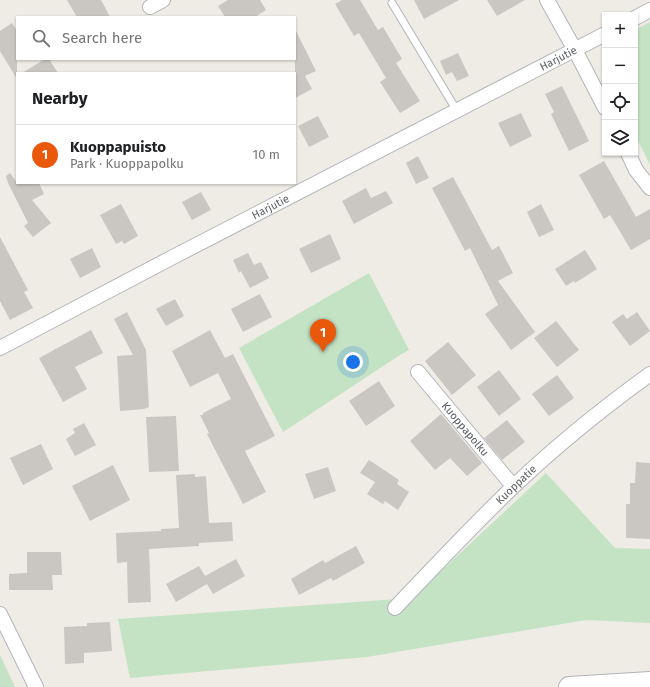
<!DOCTYPE html>
<html lang="en">
<head>
<meta charset="utf-8">
<style>
  body { margin:0; font-family:"Fira Sans",sans-serif; background:#f2f2f2; color:#202124 }
  .controls { position:absolute; right:12px; top:12px; display:grid; overflow:hidden; border-radius:0px; box-shadow:0 1px 3px #0004 }
  .controls button { width:36px; height:36px; display:grid; place-items:center; padding:0; border:0; border-bottom:1px solid #e0e0e0; background:#fff; color:#202124; font:20px sans-serif }
  .you { position:absolute; left:353px; top:362px; width:14px; height:14px; margin:-10px; border:3px solid #fff; border-radius:50%; background:#1a73e8; box-shadow:0 0 0 6px #1a73e833 }
  .badge { display:grid; place-items:center; width:26px; height:26px; border-radius:50%; background:#ea580c; color:#fff; font-size:13px; font-weight:700 }
  .pin { position:absolute; translate:-50% -33px; filter:drop-shadow(0 1px 2px #0008) }
  .pin::after { content:''; position:absolute; top:21px; width:14px; height:12px; background:inherit; clip-path:polygon(0 0,100% 0,50% 100%) }
  .list { margin:0; padding:0; list-style:none }
  h2 { display:flex; justify-content:space-between; align-items:center; height:52px; margin:0; padding:0 16px; font-size:17px }
  h2 small { font-size:13px; font-weight:400; color:#757577 }
  .list li { display:grid; grid-template-columns:26px 1fr auto; gap:12px; align-items:center; box-sizing:border-box; height:60px; padding:0 16px; border-top:1px solid #e0e0e0 }
  .list b { display:block; font-size:15px; white-space:nowrap }
  .list p { margin:0; font-size:13px; white-space:nowrap; color:#757577 }
  .list em { font-size:13px; font-style:normal; color:#757577 }
  .icon { flex:none; width:22px; height:22px; fill:none; stroke:currentColor; stroke-width:2; stroke-linecap:round; stroke-linejoin:round }
  .map { position:relative; flex:none; width:650px; height:687px; overflow:hidden }
  .search { position:absolute; background:#fff; box-shadow:0 1px 3px #0004; left:16px; top:16px; width:280px; height:44px; display:flex; align-items:center; gap:10px; box-sizing:border-box; padding:0 14px; border-radius:0px; color:#757577; font-size:15px }
  .panel { position:absolute; background:#fff; box-shadow:0 1px 3px #0004; left:16px; top:72px; width:280px; height:112px; border-radius:0px }
  .map>svg:first-child { display:block }
  .green { fill:#c4e3c4 }
  .building { fill:#cac7c2 }
  .lines { fill:none; stroke-linecap:round; stroke-linejoin:round }
  .service-casing { stroke:#b2b5b9; stroke-width:9 }
  .minor-casing { stroke:#b2b5b9; stroke-width:16 }
  .secondary-casing { stroke:#b1b4b9; stroke-width:22 }
  .service { stroke:#fff; stroke-width:7 }
  .minor { stroke:#fff; stroke-width:14 }
  .secondary { stroke:#fff; stroke-width:20 }
  .labels { text-anchor:middle; stroke-width:3; stroke-linejoin:round; paint-order:stroke }
  .street-label { font-size:11px; fill:#5d6064; stroke:#fff }
</style>
</head>
<body>
<div class="map">
<svg width="650" height="687" viewBox="0 0 650 687">
  <rect width="100%" height="100%" fill="#eeece5"/>
  <g class="green">
    <path d="M 650,22 L 650,165 L 635,134 L 635,30 Z"/>
    <path d="M 369,273 L 409,350 L 400,355 L 283,432 L 239,348 Z"/>
    <path d="M 546,473 L 615,548 L 650,549 L 650,623 L 586,620 L 367,657 L 130,678 L 118,619 L 412,598 Z"/>
    <path d="M 0,655 L 15,687 L 0,687 Z"/>
  </g>
  <g class="building">
    <path d="M 67,0 L 101,0 L 110,17 L 77,17 Z"/>
    <path d="M 228,0 L 260,0 L 266,10 L 255,17 L 225,17 L 218,6 Z"/>
    <path d="M 342,0 L 360,0 L 378,30 L 383,27 L 402,59 L 396,63 L 420,101 L 400,113 L 380,82 L 386,78 L 359,33 L 354,36 L 335,4 Z"/>
    <path d="M 414,0 L 459,0 L 424,19 Z"/>
    <path d="M 487,0 L 525,0 L 497,16 Z"/>
    <path d="M 12,23 L 17,31 L 17,79 L 0,51 L 0,31 Z"/>
    <path d="M 295,29 L 316,71 L 305,76 L 312,89 L 295,98 Z"/>
    <path d="M 458,53 L 469,76 L 457,81 L 452,72 L 446,75 L 440,61 Z"/>
    <path d="M 45,59 L 49,59 L 58,73 L 22,73 Z"/>
    <path d="M 562,86 L 589,141 L 569,151 L 551,114 L 554,112 L 545,94 Z"/>
    <path d="M 521,113 L 532,136 L 510,147 L 498,123 Z"/>
    <path d="M 318,116 L 329,137 L 309,147 L 298,126 Z"/>
    <path d="M 418,156 L 429,178 L 416,184 L 406,163 Z"/>
    <path d="M 604,161 L 636,217 L 650,209 L 650,239 L 631,250 L 610,215 L 604,219 L 579,175 Z"/>
    <path d="M 10,173 L 17,183 L 39,183 L 44,194 L 32,200 L 51,223 L 33,237 L 24,226 L 28,223 L 8,183 L 6,176 Z"/>
    <path d="M 453,177 L 492,250 L 499,246 L 513,273 L 498,281 L 535,332 L 511,350 L 485,314 L 498,305 L 470,248 L 465,251 L 432,188 Z"/>
    <path d="M 366,188 L 371,198 L 386,191 L 393,203 L 354,224 L 342,201 Z"/>
    <path d="M 201,192 L 211,210 L 192,220 L 182,202 Z"/>
    <path d="M 121,204 L 138,236 L 124,244 L 122,241 L 116,244 L 100,215 Z"/>
    <path d="M 541,204 L 554,230 L 539,237 L 527,212 Z"/>
    <path d="M 330,234 L 341,259 L 311,273 L 299,249 Z"/>
    <path d="M 0,237 L 28,290 L 24,292 L 33,308 L 10,320 L 0,301 Z"/>
    <path d="M 92,248 L 101,267 L 80,278 L 70,259 Z"/>
    <path d="M 585,250 L 597,269 L 575,283 L 574,281 L 566,286 L 555,269 Z"/>
    <path d="M 248,253 L 254,265 L 261,262 L 269,278 L 250,288 L 241,271 L 239,273 L 233,260 Z"/>
    <path d="M 260,294 L 272,317 L 243,332 L 231,309 Z"/>
    <path d="M 175,299 L 184,316 L 166,326 L 156,309 Z"/>
    <path d="M 127,312 L 146,350 L 149,407 L 144,409 L 120,411 L 117,356 L 133,355 L 114,319 Z"/>
    <path d="M 637,312 L 650,331 L 630,346 L 612,322 L 623,314 L 627,319 Z"/>
    <path d="M 556,321 L 579,350 L 557,367 L 534,338 Z"/>
    <path d="M 91,330 L 103,353 L 75,367 L 87,389 L 63,402 L 39,358 Z"/>
    <path d="M 210,330 L 225,358 L 233,354 L 275,436 L 245,451 L 266,492 L 243,504 L 207,434 L 209,433 L 200,415 L 203,415 L 203,413 L 231,399 L 218,373 L 190,387 L 172,351 Z"/>
    <path d="M 448,342 L 476,375 L 452,395 L 425,361 Z"/>
    <path d="M 499,370 L 521,399 L 499,416 L 477,387 Z"/>
    <path d="M 557,375 L 574,398 L 549,416 L 532,394 Z"/>
    <path d="M 379,381 L 395,406 L 366,426 L 349,401 Z"/>
    <path d="M 441,414 L 482,463 L 467,476 L 450,458 L 435,470 L 410,441 Z"/>
    <path d="M 176,416 L 179,471 L 149,472 L 146,417 Z"/>
    <path d="M 507,420 L 525,442 L 502,460 L 484,438 Z"/>
    <path d="M 84,423 L 96,445 L 75,456 L 66,439 L 75,433 L 73,429 Z"/>
    <path d="M 41,444 L 53,469 L 23,485 L 10,458 Z"/>
    <path d="M 369,460 L 399,480 L 397,484 L 409,492 L 398,510 L 385,501 L 383,504 L 367,494 L 375,482 L 360,473 Z"/>
    <path d="M 636,462 L 650,463 L 650,539 L 626,538 L 626,504 L 630,504 L 630,483 L 635,483 Z"/>
    <path d="M 113,465 L 130,500 L 90,521 L 72,486 Z"/>
    <path d="M 328,467 L 336,491 L 314,499 L 305,474 Z"/>
    <path d="M 195,474 L 195,477 L 206,476 L 209,523 L 232,522 L 233,541 L 199,543 L 199,546 L 149,549 L 151,602 L 128,603 L 127,562 L 117,563 L 116,533 L 161,531 L 161,529 L 179,528 L 176,475 Z"/>
    <path d="M 356,546 L 365,563 L 333,581 L 331,578 L 299,595 L 291,579 L 323,560 L 325,563 Z"/>
    <path d="M 27,552 L 61,552 L 62,575 L 52,575 L 53,590 L 9,590 L 9,574 L 27,573 Z"/>
    <path d="M 236,559 L 245,576 L 213,594 L 207,584 L 176,602 L 166,584 L 199,566 L 205,576 Z"/>
    <path d="M 110,622 L 112,651 L 84,653 L 84,663 L 65,664 L 64,627 L 87,626 L 87,623 Z"/>
  </g>
  <g class="lines">
    <defs>
      <path id="service" d="M 392,3 L 457,111"/>
      <g id="minor">
        <path d="M 547,0 L 575,50 L 605,108"/>
        <path d="M 150,7 L 163,0"/>
        <path d="M 635,18 L 650,10"/>
        <path d="M 628,153 L 636,170 L 650,188"/>
        <path id="s1" d="M 0,348 L 173,257 L 605,34"/>
        <path id="s2" d="M 418,372 L 513,486"/>
        <path id="s3" d="M 395,608 C 434,567 473,525 514,486 C 556,446 603,408 650,374"/>
        <path d="M 0,614 L 36,687"/>
      </g>
      <path id="secondary" d="M 569,687 L 650,682"/>
    </defs>
    <use href="#service" class="service-casing"/>
    <use href="#minor" class="minor-casing"/>
    <use href="#secondary" class="secondary-casing"/>
    <use href="#service" class="service"/>
    <use href="#minor" class="minor"/>
    <use href="#secondary" class="secondary"/>
  </g>
  <g class="labels">
    <g class="street-label">
      <text dy="4" stroke="none"><textPath href="#s1" startOffset="629">Harjutie</textPath></text>
      <text dy="4" stroke="none"><textPath href="#s1" startOffset="305">Harjutie</textPath></text>
      <text dy="4" stroke="none"><textPath href="#s2" startOffset="74">Kuoppapolku</textPath></text>
      <text dy="4" stroke="none"><textPath href="#s3" startOffset="173">Kuoppatie</textPath></text>
    </g>
  </g>
</svg>
<div class="controls">
<button>+</button>
<button>−</button>
<button><svg class="icon" aria-label="locate" viewBox="0 0 24 24"><circle cx="12" cy="12" r="6"/><path d="M12 2v4M12 18v4M2 12h4M18 12h4"/></svg></button>
<button><svg class="icon" aria-label="layers" viewBox="0 0 24 24"><path d="M12 4l9 5-9 5-9-5zM3 14l9 5 9-5"/></svg></button>
</div>
<div class="you"></div>
<div class="pin badge" style="left:323px;top:352px">1</div>
<div class="search"><svg class="icon" aria-label="search" viewBox="0 0 24 24"><circle cx="10" cy="10" r="6"/><path d="M15 15l6 6"/></svg>Search here</div>
<section class="panel">
<h2>Nearby<small></small></h2>
<ul class="list">
<li><span class="badge">1</span><div><b>Kuoppapuisto</b><p>Park · Kuoppapolku</p></div><em>10 m</em></li>
</ul>
</section>
</div>
</body>
</html>
